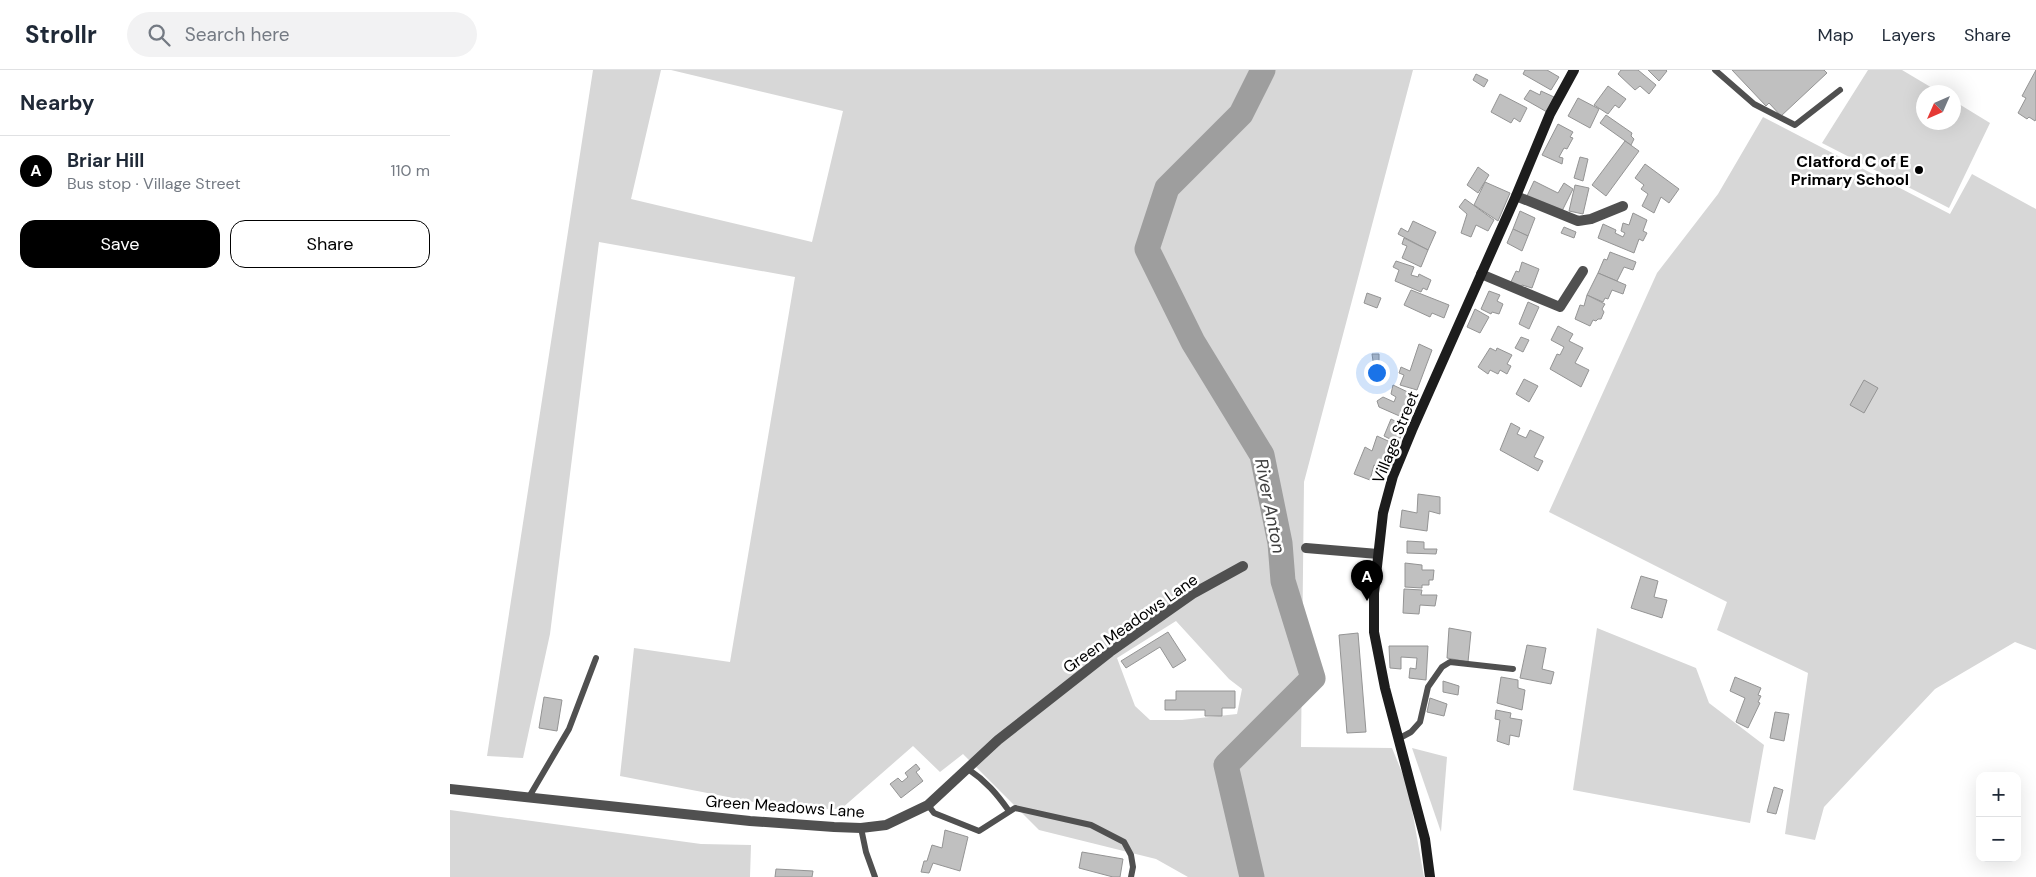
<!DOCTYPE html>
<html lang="en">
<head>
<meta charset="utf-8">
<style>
  body { margin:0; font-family:"DM Sans",sans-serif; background:#f2f2f3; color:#1f2937 }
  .controls { position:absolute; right:15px; bottom:15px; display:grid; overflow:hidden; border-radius:10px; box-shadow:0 5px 20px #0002 }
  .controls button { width:45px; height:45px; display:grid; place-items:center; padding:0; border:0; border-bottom:1px solid #e0e1e3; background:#fff; color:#1f2937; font:25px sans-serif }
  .compass { position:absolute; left:1466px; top:15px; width:45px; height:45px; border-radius:50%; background:#fff; box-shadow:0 5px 20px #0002; rotate:225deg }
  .you { position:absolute; left:926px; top:302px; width:18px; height:18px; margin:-12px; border:4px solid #fff; border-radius:50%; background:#1a73e8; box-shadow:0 0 0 8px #1a73e833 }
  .badge { display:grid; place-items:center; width:32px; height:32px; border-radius:50%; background:#000; color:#fff; font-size:16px; font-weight:700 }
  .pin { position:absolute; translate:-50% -41px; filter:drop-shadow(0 1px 2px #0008) }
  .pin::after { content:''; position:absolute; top:26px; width:18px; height:15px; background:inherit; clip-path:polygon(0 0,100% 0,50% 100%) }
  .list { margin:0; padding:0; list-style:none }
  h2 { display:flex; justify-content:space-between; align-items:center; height:65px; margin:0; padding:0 20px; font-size:21px }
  h2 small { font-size:16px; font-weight:400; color:#747a83 }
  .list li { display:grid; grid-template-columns:32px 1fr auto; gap:15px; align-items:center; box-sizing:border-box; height:70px; padding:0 20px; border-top:1px solid #e0e1e3 }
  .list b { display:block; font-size:19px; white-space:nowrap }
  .list p { margin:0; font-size:16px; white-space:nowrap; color:#747a83 }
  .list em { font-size:16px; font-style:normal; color:#747a83 }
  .actions { display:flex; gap:10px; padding:15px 20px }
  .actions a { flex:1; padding:11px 0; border:1px solid #000; border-radius:15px; text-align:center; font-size:18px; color:#000 }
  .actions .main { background:#000; color:#fff }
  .icon { flex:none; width:28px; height:28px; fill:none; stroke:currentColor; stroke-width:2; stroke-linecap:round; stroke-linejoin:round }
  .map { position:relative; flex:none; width:1586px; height:807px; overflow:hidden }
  header { display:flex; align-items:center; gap:30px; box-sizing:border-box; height:70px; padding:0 25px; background:#fff; border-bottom:1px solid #e0e1e3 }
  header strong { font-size:24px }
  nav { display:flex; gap:28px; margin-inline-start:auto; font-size:18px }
  .search { width:350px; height:45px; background:#f2f2f3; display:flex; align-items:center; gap:12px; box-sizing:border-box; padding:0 18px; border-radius:28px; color:#747a83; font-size:19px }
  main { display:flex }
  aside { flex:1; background:#fff }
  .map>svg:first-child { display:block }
  .green { fill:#d7d7d7; fill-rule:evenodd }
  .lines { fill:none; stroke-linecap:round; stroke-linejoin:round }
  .river { stroke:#9e9e9e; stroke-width:25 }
  .building { fill:#c0c0c0; stroke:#949494 }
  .lane { stroke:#505050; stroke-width:6 }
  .street { stroke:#505050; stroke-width:10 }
  .secondary { stroke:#1d1d1d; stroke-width:10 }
  .poi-dot { fill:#000; stroke:#fff; stroke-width:2 }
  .labels { text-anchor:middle; stroke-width:5; stroke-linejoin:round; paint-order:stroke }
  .poi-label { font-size:16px; font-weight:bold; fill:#000; stroke:#fff; text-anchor:end }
  .street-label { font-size:16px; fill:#000; stroke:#fff }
  .water-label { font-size:18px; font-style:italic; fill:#3f3f3f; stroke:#fff }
</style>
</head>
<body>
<header>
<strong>Strollr</strong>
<div class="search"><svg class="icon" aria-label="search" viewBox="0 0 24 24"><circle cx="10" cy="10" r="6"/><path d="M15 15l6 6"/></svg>Search here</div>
<nav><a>Map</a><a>Layers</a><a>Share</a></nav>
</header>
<main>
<aside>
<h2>Nearby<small></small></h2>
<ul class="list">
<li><span class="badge">A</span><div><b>Briar Hill</b><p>Bus stop · Village Street</p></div><em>110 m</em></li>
</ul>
<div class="actions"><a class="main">Save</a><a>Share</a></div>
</aside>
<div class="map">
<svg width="1586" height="807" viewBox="0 0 1586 807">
  <rect width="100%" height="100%" fill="#fff"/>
  <g class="green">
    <path d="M 143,0 L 211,0 L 181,129 L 362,172 L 393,41 L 221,0 L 963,0 L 854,412 L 851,677 L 942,678 L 958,717 L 974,807 L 738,807 L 706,789 L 589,760 L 513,684 L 490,702 L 463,676 L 391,739 L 340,739 L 170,706 L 184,578 L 280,592 L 345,207 L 149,172 L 100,564 L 73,688 L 37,686 ZM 726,551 L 779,609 L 792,619 L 787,644 L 732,650 L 700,650 L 685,636 L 667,588 Z"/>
    <path d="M 1418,0 L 1452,0 L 1489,22 L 1474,22 L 1474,52 L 1504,52 L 1504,31 L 1540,53 L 1499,138 L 1372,73 Z"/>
    <path d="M 1313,47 L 1500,144 L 1522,104 L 1586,139 L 1586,580 L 1565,572 L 1485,619 L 1374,737 L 1365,770 L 1335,764 L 1358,603 L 1267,560 L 1277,532 L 1099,442 L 1207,203 L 1268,124 Z"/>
    <path d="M 1147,558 L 1246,598 L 1259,633 L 1314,675 L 1300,753 L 1123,720 Z"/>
    <path d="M 962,678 L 997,687 L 991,762 Z"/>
    <path d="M 0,740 L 251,774 L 301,775 L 300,807 L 0,807 Z"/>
  </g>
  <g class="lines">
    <path class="river" d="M 802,807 L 776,695 L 863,608 L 833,511 L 830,473 L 812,385 L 743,272 L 697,179 L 717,118 L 791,44 L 813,0"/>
  </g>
  <g class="building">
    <path d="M 1075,0 L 1097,0 L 1109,7 L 1101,20 L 1073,4 Z"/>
    <path d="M 1171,0 L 1188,0 L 1206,15 L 1199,24 L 1190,16 L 1185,20 L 1168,4 Z"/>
    <path d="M 1198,0 L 1216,0 L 1217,1 L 1209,11 Z"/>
    <path d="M 1282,0 L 1374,0 L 1377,3 L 1331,46 L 1319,33 L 1316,36 Z"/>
    <path d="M 1586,0 L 1586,49 L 1585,51 L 1579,47 L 1577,49 L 1568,43 L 1576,28 L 1572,26 Z"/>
    <path d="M 1026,4 L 1038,10 L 1034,17 L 1023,10 Z"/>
    <path d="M 1158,16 L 1176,29 L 1169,38 L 1165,35 L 1158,44 L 1144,35 Z"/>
    <path d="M 1080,20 L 1090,25 L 1091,21 L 1104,27 L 1097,42 L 1074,29 Z"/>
    <path d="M 1050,24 L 1077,38 L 1070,52 L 1064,48 L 1061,53 L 1041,42 Z"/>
    <path d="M 1128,28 L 1149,39 L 1140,58 L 1118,46 Z"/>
    <path d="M 1156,45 L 1182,63 L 1181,66 L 1184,69 L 1181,75 L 1150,53 Z"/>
    <path d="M 1108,54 L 1123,62 L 1120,67 L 1123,68 L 1117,79 L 1114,78 L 1109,87 L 1113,88 L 1112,94 L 1092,85 Z"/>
    <path d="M 1175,71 L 1189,81 L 1156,126 L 1142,115 Z"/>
    <path d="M 1130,87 L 1138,89 L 1133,111 L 1124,108 Z"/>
    <path d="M 1195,94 L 1229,119 L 1219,133 L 1211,127 L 1204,143 L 1192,136 L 1198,124 L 1191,119 L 1194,115 L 1185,108 Z"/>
    <path d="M 1028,97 L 1039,105 L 1028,123 L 1017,115 Z"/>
    <path d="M 1084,111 L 1108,123 L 1114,113 L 1123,119 L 1111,143 L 1077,126 Z"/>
    <path d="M 1035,112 L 1060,123 L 1048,151 L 1024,135 Z"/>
    <path d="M 1125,115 L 1139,118 L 1133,144 L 1119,141 Z"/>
    <path d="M 1015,129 L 1044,150 L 1038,161 L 1026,155 L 1021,167 L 1011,163 L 1017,144 L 1009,137 Z"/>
    <path d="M 1070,141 L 1085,148 L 1078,166 L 1063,159 Z"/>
    <path d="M 1183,143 L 1197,150 L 1193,161 L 1197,163 L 1193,171 L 1189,169 L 1184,183 L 1148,168 L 1153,154 L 1166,160 L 1165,163 L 1173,167 L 1175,163 L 1171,161 L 1173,153 L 1179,155 Z"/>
    <path d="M 963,151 L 986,162 L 978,180 L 948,164 L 951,158 L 958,162 Z"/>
    <path d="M 1114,157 L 1126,162 L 1124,168 L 1111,163 Z"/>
    <path d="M 1063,159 L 1078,166 L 1072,181 L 1057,173 Z"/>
    <path d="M 954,168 L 978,180 L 971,197 L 952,188 L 957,176 L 952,174 Z"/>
    <path d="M 1160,182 L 1186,192 L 1183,200 L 1174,197 L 1167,211 L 1148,203 L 1154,189 L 1157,190 Z"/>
    <path d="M 946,191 L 964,197 L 961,205 L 968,207 L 969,204 L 981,210 L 977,220 L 973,218 L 971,222 L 945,211 L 949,200 L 943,197 Z"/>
    <path d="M 1072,192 L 1089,199 L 1082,218 L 1072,215 L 1070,219 L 1060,214 L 1066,201 L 1069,202 Z"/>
    <path d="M 1148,203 L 1176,215 L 1173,224 L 1162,220 L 1158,229 L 1155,228 L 1153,232 L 1137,225 Z"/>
    <path d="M 961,220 L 999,235 L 994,248 L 982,243 L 980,247 L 954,235 Z"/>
    <path d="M 1039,221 L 1050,225 L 1047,231 L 1053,234 L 1049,244 L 1042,242 L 1041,244 L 1031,239 Z"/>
    <path d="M 917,223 L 931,228 L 927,238 L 914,233 Z"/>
    <path d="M 1137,225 L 1155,234 L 1152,239 L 1154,242 L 1151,249 L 1148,249 L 1146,251 L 1143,250 L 1140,256 L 1125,249 L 1130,235 L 1134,236 Z"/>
    <path d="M 1078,232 L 1089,237 L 1079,259 L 1069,254 Z"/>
    <path d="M 1025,239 L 1039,247 L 1030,263 L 1017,257 Z"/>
    <path d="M 1108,256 L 1123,264 L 1119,271 L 1133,278 L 1125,293 L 1139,300 L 1131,317 L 1100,299 L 1107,284 L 1110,285 L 1114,277 L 1101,270 Z"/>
    <path d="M 1071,267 L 1079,270 L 1073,282 L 1065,278 Z"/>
    <path d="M 969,274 L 982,280 L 967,320 L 950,315 L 954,305 L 949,303 L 951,297 L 960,301 Z"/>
    <path d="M 1040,278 L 1046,281 L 1047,278 L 1062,285 L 1057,294 L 1061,296 L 1057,304 L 1050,300 L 1048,304 L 1040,300 L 1038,304 L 1028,297 Z"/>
    <path d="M 922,284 L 929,284 L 929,291 L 923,291 Z"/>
    <path d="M 1074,309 L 1088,316 L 1079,332 L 1066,324 Z"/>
    <path d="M 1414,310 L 1428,318 L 1414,343 L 1400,335 Z"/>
    <path d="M 943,315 L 964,325 L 954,348 L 929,337 L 927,331 L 933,327 L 944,332 L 946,327 L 941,324 Z"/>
    <path d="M 941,349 L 955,356 L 948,373 L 934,366 Z"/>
    <path d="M 1061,353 L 1070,358 L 1067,364 L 1076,368 L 1080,360 L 1094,367 L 1084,387 L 1093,391 L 1088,401 L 1050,380 Z"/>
    <path d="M 927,366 L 947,375 L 938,401 L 924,395 L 920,410 L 904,404 L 915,377 L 922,381 Z"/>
    <path d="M 968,424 L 990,427 L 990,444 L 979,441 L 977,461 L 950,457 L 952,440 L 967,443 Z"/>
    <path d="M 957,471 L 974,472 L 974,479 L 987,479 L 986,484 L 957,483 Z"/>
    <path d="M 955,493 L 972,495 L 972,500 L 984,500 L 983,510 L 979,510 L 979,515 L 972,515 L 972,518 L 955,517 Z"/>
    <path d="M 1191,506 L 1208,511 L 1204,527 L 1217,530 L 1212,548 L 1181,538 Z"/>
    <path d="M 954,519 L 972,520 L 971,525 L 987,525 L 985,536 L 970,535 L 969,544 L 953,543 Z"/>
    <path d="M 999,558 L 1021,562 L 1018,592 L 997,588 Z"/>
    <path d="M 718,562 L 736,590 L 723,598 L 710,577 L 676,598 L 671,591 Z"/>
    <path d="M 908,563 L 916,662 L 897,663 L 889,565 Z"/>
    <path d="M 1077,575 L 1096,578 L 1092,599 L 1104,602 L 1101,614 L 1070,608 Z"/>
    <path d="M 939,576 L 978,576 L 976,610 L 959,608 L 960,598 L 966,599 L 967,588 L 951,587 L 951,599 L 940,598 Z"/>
    <path d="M 1051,607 L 1068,610 L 1068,618 L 1075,620 L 1072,640 L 1047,633 Z"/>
    <path d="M 1285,607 L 1311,618 L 1308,625 L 1311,626 L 1308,632 L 1310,633 L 1298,658 L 1286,652 L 1295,628 L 1280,621 Z"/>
    <path d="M 993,611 L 1009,616 L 1008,625 L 993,622 Z"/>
    <path d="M 726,621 L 785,621 L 785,638 L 772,638 L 772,646 L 755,646 L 755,640 L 715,640 L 715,630 L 726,630 Z"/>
    <path d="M 94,627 L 112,630 L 107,661 L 89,658 Z"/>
    <path d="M 980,628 L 997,634 L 994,646 L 977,642 Z"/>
    <path d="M 1046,640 L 1061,643 L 1060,648 L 1072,650 L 1069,667 L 1060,665 L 1059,675 L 1047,671 L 1050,650 L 1045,649 Z"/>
    <path d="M 1325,642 L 1339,644 L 1334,671 L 1320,668 Z"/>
    <path d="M 466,694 L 470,699 L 466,702 L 473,711 L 451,728 L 440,714 L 448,708 L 452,712 L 458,707 L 455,703 Z"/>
    <path d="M 1324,717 L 1333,720 L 1326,744 L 1317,742 Z"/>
    <path d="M 495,760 L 518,767 L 510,801 L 483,793 L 479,803 L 471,802 L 474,791 L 477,791 L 482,775 L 492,778 Z"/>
    <path d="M 632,782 L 673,789 L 670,807 L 663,807 L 629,798 Z"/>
    <path d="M 326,799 L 363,801 L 362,807 L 325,807 Z"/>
  </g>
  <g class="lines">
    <g class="lane">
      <path d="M 1265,0 L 1304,34 L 1345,55 L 1390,20"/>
      <path d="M 948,669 L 961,662 L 970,652 L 978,617 L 992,597 L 1000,592 L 1063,599"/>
      <path d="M 518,699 C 536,711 547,724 559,741"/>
      <path d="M 79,727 L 119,659 L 146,588"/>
      <path d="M 478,735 L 484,743 L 529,761 L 565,738 L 641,755 L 674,772 L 681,785 L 683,797 L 681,807"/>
      <path d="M 411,758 L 416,782 L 425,807"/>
    </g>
    <g class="street">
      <path d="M 1066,126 L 1128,151 L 1141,149 L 1173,136"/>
      <path d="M 1031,204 L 1110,237 L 1133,201"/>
      <path d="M 856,478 L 928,484"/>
      <path d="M 0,719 L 300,751 L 384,757 L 411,758 L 436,755 L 478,735 L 548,670 L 660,582 L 744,523 L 793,496"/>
    </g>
    <path class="secondary" d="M 980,807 L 975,769 L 935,618 L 924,562 L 924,523 L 933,443 L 943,406 L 962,360 L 1066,126 L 1100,44 L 1124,0"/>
  </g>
  <circle class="poi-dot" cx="1469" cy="100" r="5"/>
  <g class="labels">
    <g class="poi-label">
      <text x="1459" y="97">Clatford C of E<tspan x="1459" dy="18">Primary School</tspan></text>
    </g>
    <g class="street-label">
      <text transform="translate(945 367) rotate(-68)" y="6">Village Street</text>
      <text transform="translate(680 553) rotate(-35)" y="6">Green Meadows Lane</text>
      <text transform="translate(335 736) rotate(4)" y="6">Green Meadows Lane</text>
    </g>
    <g class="water-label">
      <text transform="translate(820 436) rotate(79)" y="6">River Anton</text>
    </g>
  </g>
</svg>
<div class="controls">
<button>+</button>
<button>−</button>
</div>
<svg class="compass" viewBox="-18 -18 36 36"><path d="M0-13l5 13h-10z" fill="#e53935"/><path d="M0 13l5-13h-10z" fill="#747a83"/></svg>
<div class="you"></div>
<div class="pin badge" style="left:917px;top:531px">A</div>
</div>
</main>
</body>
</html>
